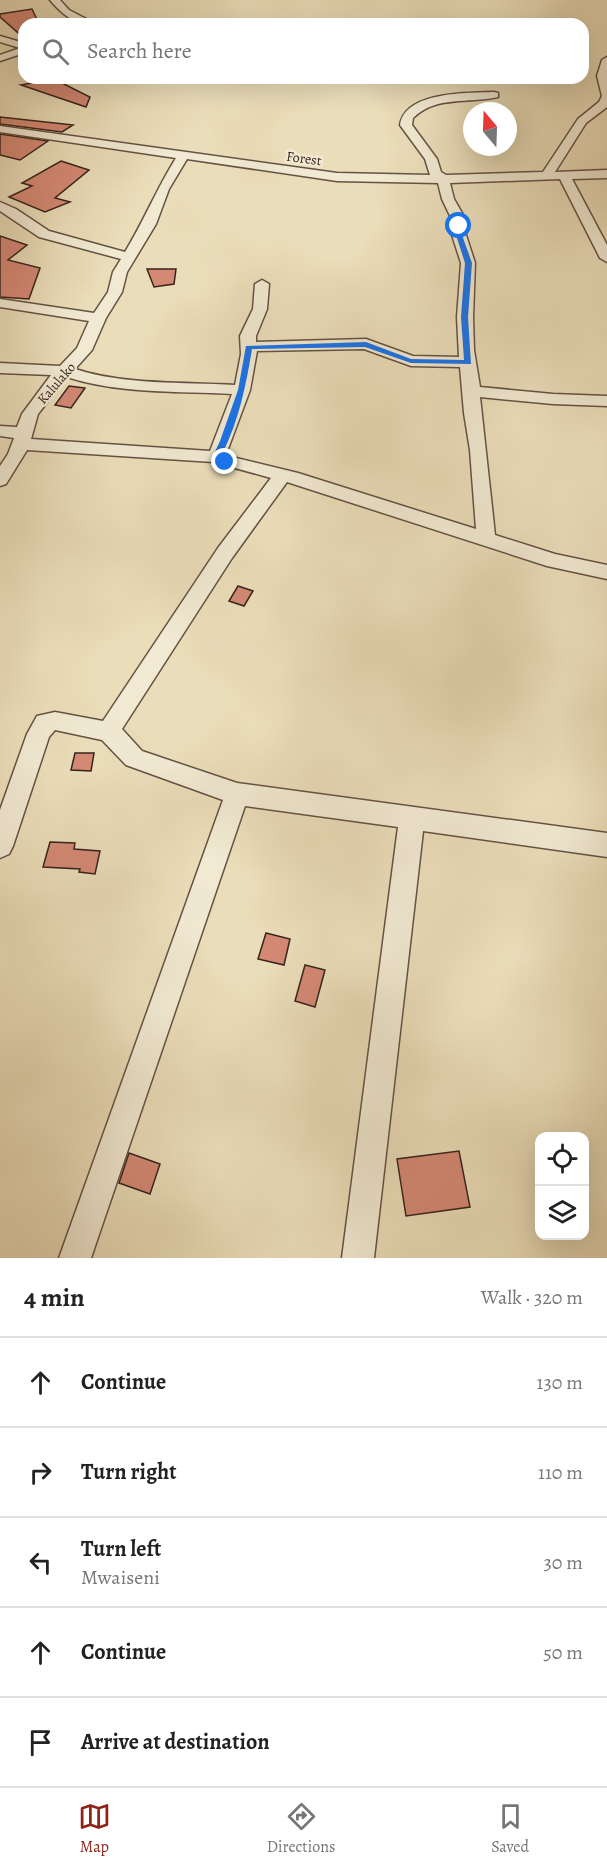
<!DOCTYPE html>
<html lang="en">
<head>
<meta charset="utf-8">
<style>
  body { margin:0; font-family:Alegreya,serif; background:#f6f6f6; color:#222 }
  .controls { position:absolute; right:18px; bottom:18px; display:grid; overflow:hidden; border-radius:12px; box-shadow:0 6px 24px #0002 }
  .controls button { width:54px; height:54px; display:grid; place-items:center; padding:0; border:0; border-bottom:2px solid #e0e0e0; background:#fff; color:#222; font:30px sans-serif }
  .compass { position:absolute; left:463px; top:102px; width:54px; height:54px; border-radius:50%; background:#fff; box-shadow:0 6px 24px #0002; rotate:341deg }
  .stop { position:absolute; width:18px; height:18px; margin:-14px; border:4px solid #1a73e8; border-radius:50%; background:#fff }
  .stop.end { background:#1a73e8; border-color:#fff; box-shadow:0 2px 6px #0008 }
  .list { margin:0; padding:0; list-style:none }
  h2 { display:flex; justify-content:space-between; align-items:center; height:78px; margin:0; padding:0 24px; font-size:26px }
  h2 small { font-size:20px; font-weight:400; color:#767676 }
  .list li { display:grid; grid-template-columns:39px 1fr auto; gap:18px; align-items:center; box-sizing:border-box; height:90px; padding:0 24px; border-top:2px solid #e0e0e0 }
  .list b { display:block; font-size:22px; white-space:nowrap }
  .list p { margin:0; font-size:20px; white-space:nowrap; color:#767676 }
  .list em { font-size:20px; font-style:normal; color:#767676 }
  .icon { flex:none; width:33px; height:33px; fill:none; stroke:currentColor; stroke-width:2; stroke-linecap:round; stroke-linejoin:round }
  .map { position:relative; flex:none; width:607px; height:1258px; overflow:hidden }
  .search { position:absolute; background:#fff; box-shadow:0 6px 24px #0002; left:18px; right:18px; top:18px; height:66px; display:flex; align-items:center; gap:15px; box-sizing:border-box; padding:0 21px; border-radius:18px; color:#767676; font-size:22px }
  .sheet { height:528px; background:#fff }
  nav { display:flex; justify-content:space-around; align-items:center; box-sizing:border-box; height:84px; border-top:2px solid #e0e0e0; background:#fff; font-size:16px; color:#767676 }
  nav a { display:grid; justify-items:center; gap:3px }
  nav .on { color:#8f2418 }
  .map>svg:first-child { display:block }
  .building { fill:#d48975; stroke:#37231c; stroke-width:1.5 }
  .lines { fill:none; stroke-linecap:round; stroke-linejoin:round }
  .minor-casing { stroke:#645243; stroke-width:3 }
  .minor { fill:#f1e9d2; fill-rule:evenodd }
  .route { fill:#1a73e8 }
  .labels { text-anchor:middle; stroke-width:5; stroke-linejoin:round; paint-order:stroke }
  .far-street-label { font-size:14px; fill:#37231c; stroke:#f1e9d2 }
</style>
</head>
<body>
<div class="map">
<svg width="607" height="1258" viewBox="0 0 607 1258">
  <rect width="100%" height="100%" fill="#eaddb9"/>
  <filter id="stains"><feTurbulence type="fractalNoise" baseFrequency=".00333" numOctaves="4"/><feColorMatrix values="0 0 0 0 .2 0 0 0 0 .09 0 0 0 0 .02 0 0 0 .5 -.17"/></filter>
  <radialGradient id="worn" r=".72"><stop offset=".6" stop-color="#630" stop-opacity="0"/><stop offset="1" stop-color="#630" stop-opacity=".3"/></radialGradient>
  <g class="building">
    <path d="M 32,9 L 39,24 L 24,24 L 24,38 L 0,17 L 0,14 Z"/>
    <path d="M 54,79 L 90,97 L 86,107 L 21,85 Z"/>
    <path d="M 0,117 L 73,125 L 62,132 L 0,124 Z"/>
    <path d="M 0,134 L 48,141 L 20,160 L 0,155 Z"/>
    <path d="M 61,161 L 89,170 L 55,198 L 70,202 L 45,212 L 9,197 L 32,186 L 22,183 Z"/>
    <path d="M 0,236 L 27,245 L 8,260 L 40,268 L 29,299 L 0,297 Z"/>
    <path d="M 147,269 L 176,269 L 174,284 L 154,287 Z"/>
    <path d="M 69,386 L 85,388 L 71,408 L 55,405 Z"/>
    <path d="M 238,586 L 253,591 L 244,606 L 229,601 Z"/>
    <path d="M 75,753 L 94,753 L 91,771 L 71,770 Z"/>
    <path d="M 50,842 L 75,843 L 74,849 L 100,851 L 95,874 L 79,872 L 80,869 L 43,867 Z"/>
    <path d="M 266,933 L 290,939 L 284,965 L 258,959 Z"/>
    <path d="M 305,965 L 325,970 L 315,1007 L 295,1001 Z"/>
    <path d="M 459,1151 L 470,1207 L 406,1216 L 397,1159 Z"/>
    <path d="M 129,1153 L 160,1164 L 150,1194 L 119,1183 Z"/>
  </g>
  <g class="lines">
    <defs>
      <g id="minor">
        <path d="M 50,0 L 60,0 L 69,10 L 92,22 C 78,29 59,11 50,0 Z"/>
        <path d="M 0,36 L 24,43 L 24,53 L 0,61 L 0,55 L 20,48 L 0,42 Z"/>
        <path d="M 607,57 L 607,107 L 586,123 L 555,172 L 607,170 L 607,178 L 572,179 L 607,245 L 607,262 L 600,258 L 560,179 L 450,183 L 454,199 L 466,220 L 466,235 L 475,263 L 473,317 L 474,350 L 480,387 L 553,394 L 607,396 L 607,406 L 553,404 L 480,397 L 495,535 L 555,554 L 607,565 L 607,579 L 547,566 L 287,482 L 232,558 L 122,729 L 142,751 L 237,783 L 607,833 L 607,857 L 423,831 L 374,1258 L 342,1258 L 398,827 L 245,806 L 91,1258 L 59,1258 L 223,800 L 126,765 L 102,740 L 55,730 L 49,737 L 13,846 L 9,854 L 0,858 L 0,810 L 27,734 L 37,716 L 55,712 L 103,721 L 218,548 L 271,478 L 213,462 L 27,450 L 6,484 L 0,486 L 0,466 L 8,454 L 14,438 L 0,436 L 0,426 L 17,427 L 22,414 L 51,375 L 0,373 L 0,363 L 60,366 L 77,348 L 89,321 L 0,307 L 0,299 L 94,313 L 108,292 L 113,272 L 121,259 L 39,237 L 0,211 L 0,202 L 16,209 L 49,231 L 125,252 C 144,221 157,188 176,158 L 0,132 L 0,126 L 337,173 L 430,175 L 425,159 L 400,125 C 405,91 468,93 494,92 L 498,93 L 498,97 C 468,104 437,95 413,118 L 412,125 L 437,159 L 441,172 L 446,175 L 543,172 L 578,119 L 599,102 L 602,96 L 597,76 L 602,60 ZM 187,159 L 337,181 L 438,183 L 442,199 L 452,220 L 452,235 L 461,263 L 457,317 L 459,357 L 413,356 L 366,339 L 256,342 L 256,336 L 267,309 L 269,284 L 262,280 L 255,284 L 253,309 L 240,336 L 241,354 L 235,385 C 183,382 124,385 75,369 L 92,350 L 106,318 L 122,292 L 127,272 L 156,224 L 169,189 ZM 364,349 L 411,366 L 460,367 L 464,413 L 470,450 L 476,529 L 298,473 L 228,456 L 228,449 L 250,390 L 257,351 ZM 67,377 C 119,394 178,391 232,394 L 210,451 L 31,439 L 38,414 Z"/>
      </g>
    </defs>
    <use href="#minor" class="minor-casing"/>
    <use href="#minor" class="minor"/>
  </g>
  <path class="route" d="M 459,224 L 462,226 L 462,235 L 472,263 L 468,317 L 471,364 L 411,363 L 365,347 L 252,349 C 246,385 239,421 222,454 L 224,459 L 230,462 L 225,465 L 217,462 L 214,454 L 220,441 L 238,390 L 246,346 L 366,342 L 411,359 L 464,360 L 461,317 L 465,263 L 456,235 L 456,226 Z"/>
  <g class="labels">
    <g class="far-street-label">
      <text transform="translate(304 158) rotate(8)" y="5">Forest</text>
      <text transform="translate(56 383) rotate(-49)" y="5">Kalulako</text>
    </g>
  </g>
  <rect width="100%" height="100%" filter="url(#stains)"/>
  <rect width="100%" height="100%" fill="url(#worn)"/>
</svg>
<div class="controls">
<button><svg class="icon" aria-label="locate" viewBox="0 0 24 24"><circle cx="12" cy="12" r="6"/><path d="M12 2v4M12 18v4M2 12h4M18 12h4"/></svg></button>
<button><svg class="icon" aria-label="layers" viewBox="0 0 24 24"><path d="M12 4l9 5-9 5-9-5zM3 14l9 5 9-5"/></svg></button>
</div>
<svg class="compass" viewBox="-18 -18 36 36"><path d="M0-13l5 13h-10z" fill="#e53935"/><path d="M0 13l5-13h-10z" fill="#767676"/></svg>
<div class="stop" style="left:459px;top:226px"></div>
<div class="stop end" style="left:225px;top:462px"></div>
<div class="search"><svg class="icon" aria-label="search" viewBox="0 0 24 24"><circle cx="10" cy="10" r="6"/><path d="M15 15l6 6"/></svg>Search here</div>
</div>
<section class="sheet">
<h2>4 min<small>Walk · 320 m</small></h2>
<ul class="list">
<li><svg class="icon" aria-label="ahead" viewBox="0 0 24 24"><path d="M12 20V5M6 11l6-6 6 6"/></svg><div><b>Continue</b></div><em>130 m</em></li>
<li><svg class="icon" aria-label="right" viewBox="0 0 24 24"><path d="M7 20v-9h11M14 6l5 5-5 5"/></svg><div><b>Turn right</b></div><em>110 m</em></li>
<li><svg class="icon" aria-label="left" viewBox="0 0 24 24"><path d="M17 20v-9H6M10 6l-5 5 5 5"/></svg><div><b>Turn left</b><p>Mwaiseni</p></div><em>30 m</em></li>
<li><svg class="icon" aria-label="ahead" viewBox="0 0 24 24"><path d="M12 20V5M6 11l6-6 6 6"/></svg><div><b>Continue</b></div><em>50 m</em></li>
<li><svg class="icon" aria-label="arrive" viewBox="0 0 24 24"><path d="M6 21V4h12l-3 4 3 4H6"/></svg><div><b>Arrive at destination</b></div></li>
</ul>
</section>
<nav>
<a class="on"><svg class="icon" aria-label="map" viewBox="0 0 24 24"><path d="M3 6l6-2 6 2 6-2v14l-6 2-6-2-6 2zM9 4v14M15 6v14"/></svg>Map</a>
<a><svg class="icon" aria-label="directions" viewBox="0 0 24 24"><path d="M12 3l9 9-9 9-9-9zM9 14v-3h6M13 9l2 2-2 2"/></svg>Directions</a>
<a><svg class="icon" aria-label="saved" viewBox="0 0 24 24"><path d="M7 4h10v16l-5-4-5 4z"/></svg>Saved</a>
</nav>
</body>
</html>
